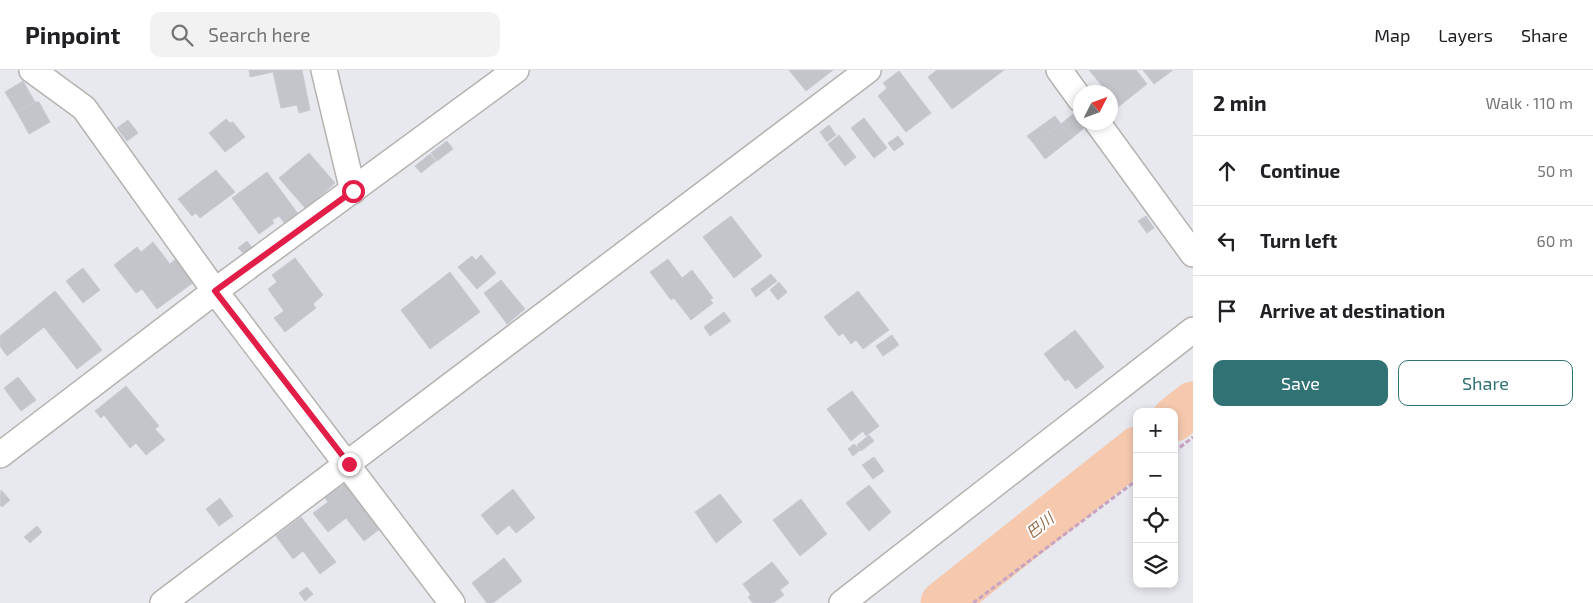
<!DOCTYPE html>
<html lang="en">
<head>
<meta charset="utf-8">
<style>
  body { margin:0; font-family:"Exo 2","Noto Sans JP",sans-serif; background:#f2f2f2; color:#202124 }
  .controls { position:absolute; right:15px; bottom:15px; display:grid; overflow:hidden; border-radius:10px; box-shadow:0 2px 8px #0003 }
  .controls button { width:45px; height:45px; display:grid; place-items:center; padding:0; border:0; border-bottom:1px solid #e0e0e0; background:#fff; color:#202124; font:25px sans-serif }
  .compass { position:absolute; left:1073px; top:15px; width:45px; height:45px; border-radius:50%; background:#fff; box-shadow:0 2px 8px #0003; rotate:48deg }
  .stop { position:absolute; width:15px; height:15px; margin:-11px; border:4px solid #e11d48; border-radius:50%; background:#fff }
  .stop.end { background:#e11d48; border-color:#fff; box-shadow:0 1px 5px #0008 }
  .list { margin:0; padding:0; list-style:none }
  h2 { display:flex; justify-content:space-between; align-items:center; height:65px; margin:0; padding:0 20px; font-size:21px }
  h2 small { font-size:16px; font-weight:400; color:#757577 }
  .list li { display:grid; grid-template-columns:32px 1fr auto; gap:15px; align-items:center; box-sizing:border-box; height:70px; padding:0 20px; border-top:1px solid #e0e0e0 }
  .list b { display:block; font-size:19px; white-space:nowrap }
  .list em { font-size:16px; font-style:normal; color:#757577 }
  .actions { display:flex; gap:10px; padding:15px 20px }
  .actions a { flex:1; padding:11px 0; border:1px solid #317274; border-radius:10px; text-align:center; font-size:18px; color:#317274 }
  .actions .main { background:#317274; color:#fff }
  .icon { flex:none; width:28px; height:28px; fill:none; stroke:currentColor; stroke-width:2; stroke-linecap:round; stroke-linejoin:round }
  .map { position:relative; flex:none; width:1193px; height:533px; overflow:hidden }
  header { display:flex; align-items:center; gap:30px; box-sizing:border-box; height:70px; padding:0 25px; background:#fff; border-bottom:1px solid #e0e0e0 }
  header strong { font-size:24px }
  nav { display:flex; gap:28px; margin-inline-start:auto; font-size:18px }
  .search { width:350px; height:45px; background:#f2f2f2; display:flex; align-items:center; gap:12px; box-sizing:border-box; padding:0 18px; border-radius:10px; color:#757577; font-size:19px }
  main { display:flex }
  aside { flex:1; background:#fff }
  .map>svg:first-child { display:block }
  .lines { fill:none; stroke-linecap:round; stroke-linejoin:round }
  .river { stroke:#f6c9af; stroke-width:45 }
  .building { fill:#c3c5ca; stroke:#c5cbd3 }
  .street-casing { stroke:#b5b2af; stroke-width:28 }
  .path { stroke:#c8a4c1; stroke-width:3; stroke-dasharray:5 2.5; stroke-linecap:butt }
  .street { stroke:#fff; stroke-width:25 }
  .route { stroke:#e11d48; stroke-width:6 }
  .labels { text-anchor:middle; stroke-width:4; stroke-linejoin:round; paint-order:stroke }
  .water-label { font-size:15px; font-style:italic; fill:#966a47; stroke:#fff }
</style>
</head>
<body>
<header>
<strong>Pinpoint</strong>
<div class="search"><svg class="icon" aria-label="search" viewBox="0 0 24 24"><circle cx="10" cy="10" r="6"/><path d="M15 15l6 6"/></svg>Search here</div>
<nav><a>Map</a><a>Layers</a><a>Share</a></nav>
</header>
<main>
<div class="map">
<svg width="1193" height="533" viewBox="0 0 1193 533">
  <rect width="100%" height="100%" fill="#e7e9ee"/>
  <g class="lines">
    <g class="river">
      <path d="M 1174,349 L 1193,334"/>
      <path d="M 943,533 L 1137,379"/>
    </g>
  </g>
  <g class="building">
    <path d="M 249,0 L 302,0 L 310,40 L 299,43 L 297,35 L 281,38 L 273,2 L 250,7 Z"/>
    <path d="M 789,0 L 833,0 L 806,21 Z"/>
    <path d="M 937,0 L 1004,0 L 952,39 L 928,7 Z"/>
    <path d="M 1089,0 L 1136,0 L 1147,14 L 1118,37 L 1110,28 L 1110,22 L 1107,22 Z"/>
    <path d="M 1143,0 L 1173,0 L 1154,14 Z"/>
    <path d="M 899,1 L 931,43 L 906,62 L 878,26 L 887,18 L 883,13 Z"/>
    <path d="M 23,11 L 35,32 L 17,42 L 5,22 Z"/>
    <path d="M 35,32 L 39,32 L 50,52 L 29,64 L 17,42 Z"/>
    <path d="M 1073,44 L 1084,58 L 1072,68 L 1061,54 Z"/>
    <path d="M 1055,46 L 1061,54 L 1034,74 L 1027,66 Z"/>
    <path d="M 864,48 L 887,78 L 874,88 L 851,58 Z"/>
    <path d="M 226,49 L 230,53 L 233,52 L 245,67 L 225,82 L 209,63 Z"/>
    <path d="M 128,50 L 138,63 L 127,71 L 117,58 Z"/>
    <path d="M 1061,54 L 1072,68 L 1045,89 L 1034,74 Z"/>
    <path d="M 829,55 L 836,65 L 827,72 L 820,62 Z"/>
    <path d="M 839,65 L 856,87 L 845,96 L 828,74 Z"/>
    <path d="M 898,66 L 904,74 L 894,81 L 888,73 Z"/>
    <path d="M 447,71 L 453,79 L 437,91 L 431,83 Z"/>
    <path d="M 309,83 L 335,113 L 306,139 L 279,108 Z"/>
    <path d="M 430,84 L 436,91 L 421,103 L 415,96 Z"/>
    <path d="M 216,100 L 235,122 L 200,148 L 196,143 L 192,146 L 178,129 Z"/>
    <path d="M 267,102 L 299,145 L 285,154 L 279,146 L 272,150 L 274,153 L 259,164 L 232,128 Z"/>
    <path d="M 731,146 L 762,186 L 734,208 L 703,167 Z"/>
    <path d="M 1146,146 L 1154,158 L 1147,163 L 1138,151 Z"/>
    <path d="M 247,171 L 253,179 L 245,185 L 238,178 Z"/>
    <path d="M 153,172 L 170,194 L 176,189 L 194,212 L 157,239 L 142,219 L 136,223 L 114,195 L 137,177 L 141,182 Z"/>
    <path d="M 481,185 L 496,203 L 477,219 L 458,197 L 472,186 L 476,190 Z"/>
    <path d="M 295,188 L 323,225 L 313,234 L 316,238 L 285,262 L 274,248 L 284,241 L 268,219 L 277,212 L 272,205 Z"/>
    <path d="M 668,189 L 682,208 L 692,200 L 713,228 L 710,230 L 713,233 L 691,250 L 674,228 L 671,230 L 650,202 Z"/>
    <path d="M 83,198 L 100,220 L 83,233 L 66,211 Z"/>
    <path d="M 450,202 L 480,242 L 430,279 L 401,240 Z"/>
    <path d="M 771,204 L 777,211 L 756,227 L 751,219 Z"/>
    <path d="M 501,210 L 525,239 L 507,254 L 484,223 Z"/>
    <path d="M 779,212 L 787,222 L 778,230 L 770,220 Z"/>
    <path d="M 55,221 L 102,280 L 77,299 L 44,257 L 7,286 L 0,276 L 0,266 Z"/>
    <path d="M 858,221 L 889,260 L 863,279 L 856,270 L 851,274 L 843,263 L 839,266 L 824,247 Z"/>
    <path d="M 724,242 L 731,251 L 710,266 L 704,257 Z"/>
    <path d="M 1075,260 L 1104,297 L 1076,319 L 1068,309 L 1065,311 L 1044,284 Z"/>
    <path d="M 892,265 L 899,275 L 883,286 L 876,276 Z"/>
    <path d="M 18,307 L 36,330 L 21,341 L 4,318 Z"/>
    <path d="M 126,316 L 159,356 L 155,359 L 165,370 L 146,385 L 136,373 L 130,378 L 104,345 L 101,348 L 95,341 Z"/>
    <path d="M 852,321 L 879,356 L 866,366 L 863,361 L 851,371 L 827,339 Z"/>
    <path d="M 869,365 L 874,371 L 861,381 L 857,375 Z"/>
    <path d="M 854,374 L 860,380 L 853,386 L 848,379 Z"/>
    <path d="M 874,387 L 884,401 L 873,409 L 862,395 Z"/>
    <path d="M 346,413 L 381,458 L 364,471 L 346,448 L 328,462 L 313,443 L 328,432 L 325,428 Z"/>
    <path d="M 869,415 L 891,442 L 869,461 L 846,433 Z"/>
    <path d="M 513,419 L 535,448 L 516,463 L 509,455 L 497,465 L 481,445 Z"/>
    <path d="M 1,420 L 10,430 L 2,437 L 0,435 Z"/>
    <path d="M 720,424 L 742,452 L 716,473 L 695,442 Z"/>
    <path d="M 220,428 L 233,446 L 219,456 L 206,439 Z"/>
    <path d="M 801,429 L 827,464 L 800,486 L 773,450 Z"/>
    <path d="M 301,447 L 336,492 L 320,504 L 303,481 L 293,489 L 276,466 Z"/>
    <path d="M 37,456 L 42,462 L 30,473 L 24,467 Z"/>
    <path d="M 504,488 L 522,511 L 493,533 L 487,533 L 472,513 Z"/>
    <path d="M 772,492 L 789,513 L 780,520 L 784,525 L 773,533 L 753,533 L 748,527 L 751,525 L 743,514 Z"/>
    <path d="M 307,517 L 313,524 L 305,531 L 299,523 Z"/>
  </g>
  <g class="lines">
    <defs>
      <g id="street">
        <path d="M 32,0 L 84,38 L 215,221 L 452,533"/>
        <path d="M 324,0 L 353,121"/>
        <path d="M 1059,0 L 1080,29"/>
        <path d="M 1097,52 L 1193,184"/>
        <path d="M 0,385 L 215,221 L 516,0"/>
        <path d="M 163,533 L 868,0"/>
        <path d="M 842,533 L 1193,260"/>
      </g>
    </defs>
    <use href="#street" class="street-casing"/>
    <g class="path">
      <path d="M 1174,382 L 1193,367"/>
      <path d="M 973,533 L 1137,410"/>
    </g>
    <use href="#street" class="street"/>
  </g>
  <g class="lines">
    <path class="route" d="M 349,394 L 215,221 L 353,121"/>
  </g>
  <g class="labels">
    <g class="water-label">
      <text transform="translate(1040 456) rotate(-39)" y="5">巴川</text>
    </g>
  </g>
</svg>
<div class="controls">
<button>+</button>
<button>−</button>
<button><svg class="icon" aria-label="locate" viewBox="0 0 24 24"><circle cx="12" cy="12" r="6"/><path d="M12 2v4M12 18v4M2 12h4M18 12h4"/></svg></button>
<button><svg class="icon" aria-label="layers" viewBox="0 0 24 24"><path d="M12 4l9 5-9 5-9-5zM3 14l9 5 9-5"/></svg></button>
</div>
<svg class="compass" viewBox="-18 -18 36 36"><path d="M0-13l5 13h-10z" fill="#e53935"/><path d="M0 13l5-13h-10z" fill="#757577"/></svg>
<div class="stop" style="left:353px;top:121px"></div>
<div class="stop end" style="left:349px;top:394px"></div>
</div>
<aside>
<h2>2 min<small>Walk · 110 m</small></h2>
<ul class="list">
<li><svg class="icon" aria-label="ahead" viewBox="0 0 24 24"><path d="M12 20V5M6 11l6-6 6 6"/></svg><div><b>Continue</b></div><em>50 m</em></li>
<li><svg class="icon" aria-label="left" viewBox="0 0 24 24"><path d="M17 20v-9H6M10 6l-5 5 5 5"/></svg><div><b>Turn left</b></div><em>60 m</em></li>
<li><svg class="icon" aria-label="arrive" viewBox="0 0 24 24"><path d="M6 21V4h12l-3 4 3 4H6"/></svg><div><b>Arrive at destination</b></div></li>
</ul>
<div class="actions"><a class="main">Save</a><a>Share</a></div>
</aside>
</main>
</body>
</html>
